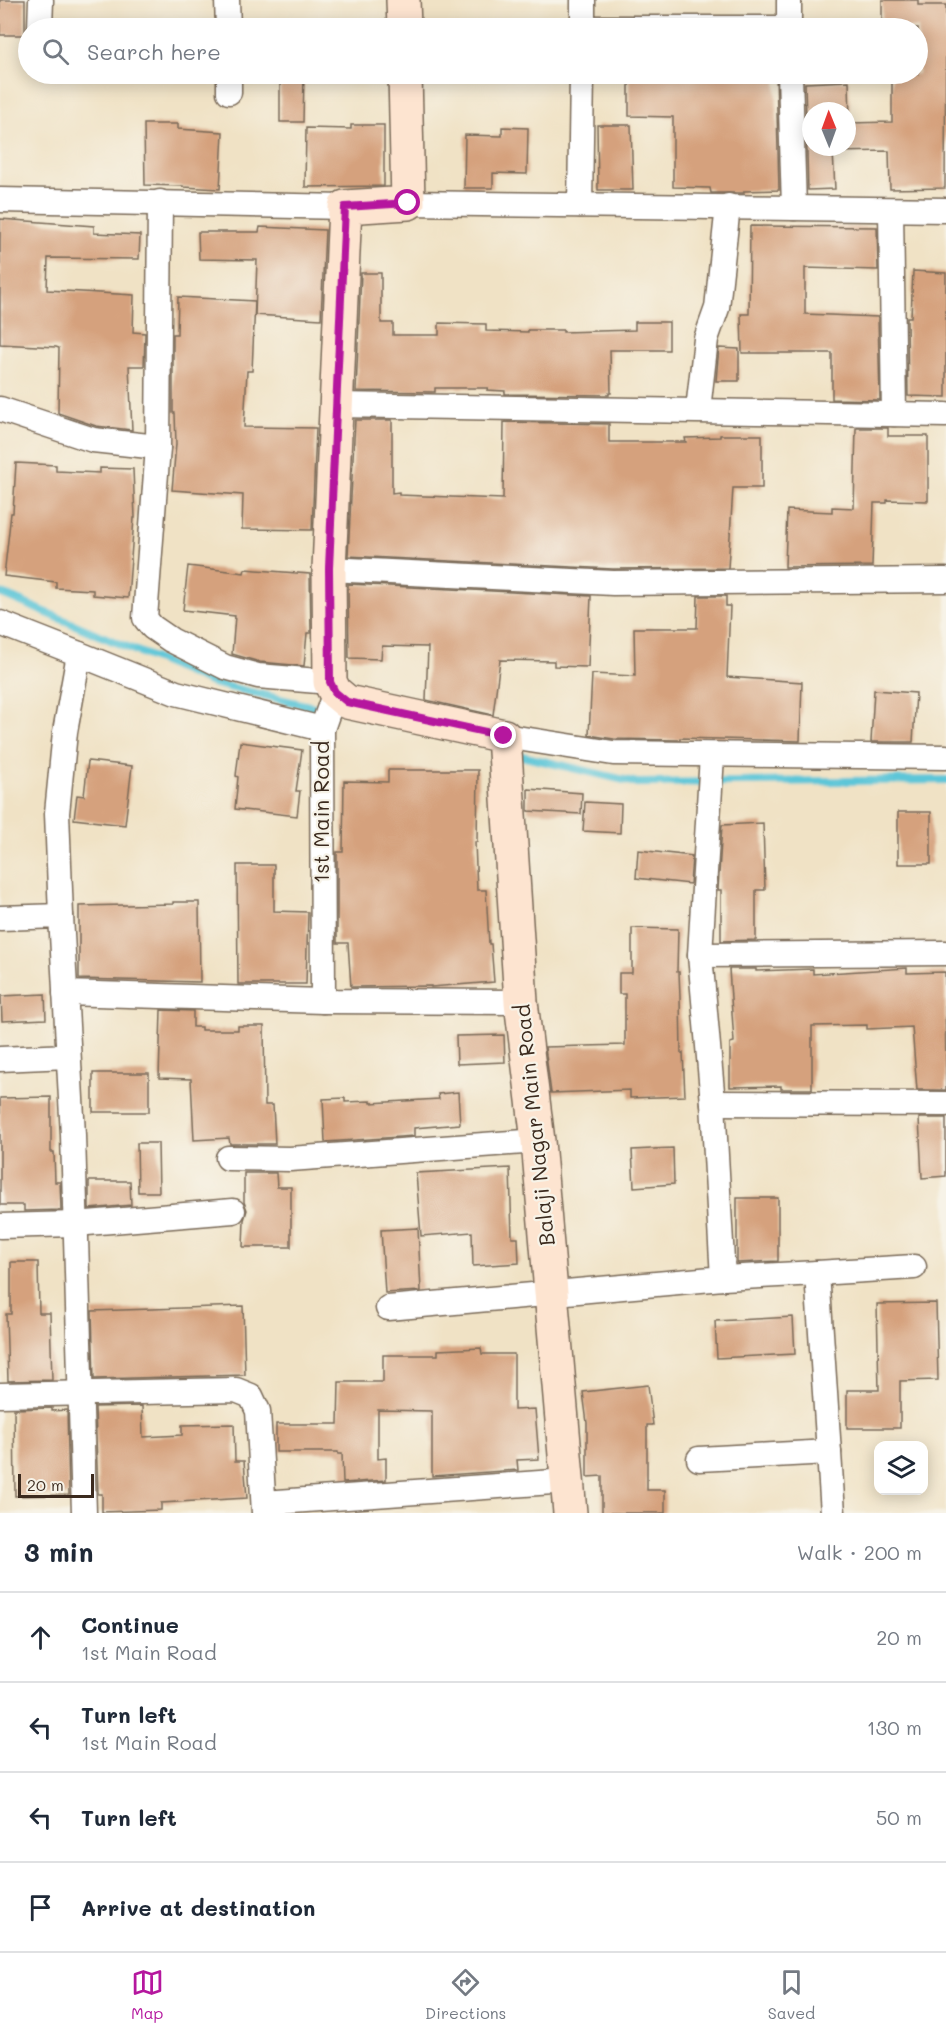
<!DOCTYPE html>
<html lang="en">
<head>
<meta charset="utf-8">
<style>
  body { margin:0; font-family:Mali,sans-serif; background:#f6f6f7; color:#1f2937 }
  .controls { position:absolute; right:18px; bottom:18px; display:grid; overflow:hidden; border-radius:12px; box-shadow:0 3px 15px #0003 }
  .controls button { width:54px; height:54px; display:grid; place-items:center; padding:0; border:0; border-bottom:2px solid #e0e1e3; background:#fff; color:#1f2937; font:30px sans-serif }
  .compass { position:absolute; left:802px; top:102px; width:54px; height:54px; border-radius:50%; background:#fff; box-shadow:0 3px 15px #0003; rotate:359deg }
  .scale { position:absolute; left:18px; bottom:15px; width:76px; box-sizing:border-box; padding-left:6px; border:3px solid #3b2a1e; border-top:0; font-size:16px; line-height:21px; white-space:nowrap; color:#3b2a1e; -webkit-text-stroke:4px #f7f3e8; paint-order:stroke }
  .stop { position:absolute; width:18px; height:18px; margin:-14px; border:4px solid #b5179e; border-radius:50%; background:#fff }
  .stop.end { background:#b5179e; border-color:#fff; box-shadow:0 2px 6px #0008 }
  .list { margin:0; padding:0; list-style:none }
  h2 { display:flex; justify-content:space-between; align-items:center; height:78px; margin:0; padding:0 24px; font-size:26px }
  h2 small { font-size:20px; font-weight:400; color:#747a83 }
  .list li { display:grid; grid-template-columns:39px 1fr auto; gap:18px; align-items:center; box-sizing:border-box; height:90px; padding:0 24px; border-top:2px solid #e0e1e3 }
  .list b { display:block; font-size:22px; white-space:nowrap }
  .list p { margin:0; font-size:20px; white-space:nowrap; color:#747a83 }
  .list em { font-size:20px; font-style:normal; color:#747a83 }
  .icon { flex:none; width:33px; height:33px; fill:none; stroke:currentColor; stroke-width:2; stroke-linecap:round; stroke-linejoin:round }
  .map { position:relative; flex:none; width:946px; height:1513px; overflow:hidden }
  .search { position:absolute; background:#fff; box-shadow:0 3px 15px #0003; left:18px; right:18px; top:18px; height:66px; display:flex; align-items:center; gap:15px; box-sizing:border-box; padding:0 21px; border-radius:33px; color:#747a83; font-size:22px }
  .sheet { height:438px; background:#fff }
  nav { display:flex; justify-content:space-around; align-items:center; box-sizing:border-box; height:84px; border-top:2px solid #e0e1e3; background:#fff; font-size:16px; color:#747a83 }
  nav a { display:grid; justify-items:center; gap:3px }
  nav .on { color:#b5179e }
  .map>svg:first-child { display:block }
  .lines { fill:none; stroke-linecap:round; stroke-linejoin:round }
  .stream { stroke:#5dc6d8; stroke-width:8 }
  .building { fill:#d5a17d; fill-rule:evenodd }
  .street-casing { stroke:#7a6a58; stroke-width:27 }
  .secondary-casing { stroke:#7a6a58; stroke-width:36 }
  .street { stroke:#fff; stroke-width:24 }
  .secondary { stroke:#fde4d0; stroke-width:33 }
  .route { stroke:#b5179e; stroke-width:8 }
  .labels { text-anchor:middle; stroke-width:4.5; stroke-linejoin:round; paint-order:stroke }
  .street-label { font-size:21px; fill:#3b2a1e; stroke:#f7f3e8 }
</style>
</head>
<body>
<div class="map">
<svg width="946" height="1513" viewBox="0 0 946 1513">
  <rect width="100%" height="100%" fill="#f7f3e8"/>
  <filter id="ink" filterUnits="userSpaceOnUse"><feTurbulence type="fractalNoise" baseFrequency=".0167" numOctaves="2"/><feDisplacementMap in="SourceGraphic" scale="12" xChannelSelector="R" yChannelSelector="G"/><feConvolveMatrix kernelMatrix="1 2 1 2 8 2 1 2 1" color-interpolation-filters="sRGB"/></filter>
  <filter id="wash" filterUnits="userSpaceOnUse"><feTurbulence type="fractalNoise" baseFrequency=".008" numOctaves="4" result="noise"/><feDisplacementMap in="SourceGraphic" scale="24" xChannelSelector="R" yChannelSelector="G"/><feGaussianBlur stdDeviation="1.35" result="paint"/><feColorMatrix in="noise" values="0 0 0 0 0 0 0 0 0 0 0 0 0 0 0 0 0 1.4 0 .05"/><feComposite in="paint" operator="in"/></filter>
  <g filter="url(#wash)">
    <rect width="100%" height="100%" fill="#f0e2c5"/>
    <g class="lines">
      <g class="stream">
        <path d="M 0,593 L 212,683 L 326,710"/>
        <path d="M 513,754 L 637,783 L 946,780"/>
      </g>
    </g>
    <g id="blocks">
      <g class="building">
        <rect x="0" y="0" width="25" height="35"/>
        <path d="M 882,0 L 918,0 L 918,5 L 946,5 L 945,188 L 890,189 L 889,151 L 833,152 L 835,189 L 808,190 L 805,83 L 849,81 L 850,123 L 892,122 L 892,74 L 918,74 L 918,28 L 882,28 ZM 811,111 L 847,111 L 847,147 L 811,147 Z"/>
        <path d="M 280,74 L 304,74 L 303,122 L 280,122 Z"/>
        <path d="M 629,74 L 776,74 L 779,190 L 744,191 L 744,193 L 711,193 L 710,188 L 673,187 L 673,117 L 629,116 Z"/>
        <path d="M 144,124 L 178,124 L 178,129 L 223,132 L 220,189 L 183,187 L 183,186 L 145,185 Z"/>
        <path d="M 351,125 L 384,125 L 384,186 L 305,187 L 306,128 L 351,129 Z"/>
        <path d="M 597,125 L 631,125 L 633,190 L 598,190 Z"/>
        <path d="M 502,127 L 528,128 L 527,174 L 493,173 L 493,188 L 464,188 L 465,135 L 502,136 Z"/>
        <path d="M 0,219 L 94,226 L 94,233 L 140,235 L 139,259 L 48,258 L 47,290 L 134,295 L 133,332 L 145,333 L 144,366 L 129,366 L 132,430 L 96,426 L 58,413 L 59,348 L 56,347 L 0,344 Z"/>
        <path d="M 750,226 L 877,227 L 878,270 L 805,268 L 805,314 L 878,317 L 880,400 L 832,399 L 832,353 L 742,353 L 741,314 L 749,314 Z"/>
        <path d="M 260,227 L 325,230 L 321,319 L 255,315 L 257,260 L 199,259 L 198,232 L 259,232 Z"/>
        <path d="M 913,271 L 946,273 L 946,397 L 908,396 L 907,317 L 911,317 Z"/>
        <path d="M 361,273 L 381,273 L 381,323 L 393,323 L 393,335 L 439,335 L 439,323 L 486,324 L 486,331 L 528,332 L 528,330 L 563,330 L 563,332 L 635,330 L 635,322 L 669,322 L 669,350 L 610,350 L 611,393 L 609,393 L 609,395 L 505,394 L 505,391 L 487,390 L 488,388 L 435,388 L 435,392 L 356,391 Z"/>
        <path d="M 178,297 L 255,301 L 252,371 L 247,371 L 244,427 L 316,428 L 312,530 L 242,529 L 243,495 L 172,490 L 176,444 L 175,413 L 173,413 L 173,334 L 177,334 Z"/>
        <path d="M 719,348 L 739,349 L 739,381 L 716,381 Z"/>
        <path d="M 355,420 L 392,420 L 392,493 L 399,492 L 399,495 L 503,499 L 504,422 L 609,424 L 609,442 L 686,442 L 685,438 L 720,437 L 720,435 L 762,435 L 762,488 L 733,488 L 728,568 L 613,569 L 348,556 Z"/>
        <path d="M 856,428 L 888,428 L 888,436 L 928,436 L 928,501 L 887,500 L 887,503 L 874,503 L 872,566 L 785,567 L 787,510 L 832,512 L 832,507 L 854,508 Z"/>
        <path d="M 16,463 L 56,465 L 56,471 L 100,473 L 100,468 L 133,469 L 135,518 L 134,518 L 128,598 L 93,595 L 93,590 L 56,588 L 56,582 L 4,576 L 11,513 L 13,513 Z"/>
        <path d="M 188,566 L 244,573 L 245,569 L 310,574 L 311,633 L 307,633 L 304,666 L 260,662 L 232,654 L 235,616 L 183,610 Z"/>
        <path d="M 348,584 L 591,596 L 588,667 L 554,666 L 554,661 L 500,660 L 493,715 L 426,700 L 428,647 L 382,646 L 381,659 L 349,658 Z"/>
        <path d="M 698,596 L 726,596 L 726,606 L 730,606 L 727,677 L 802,682 L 800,741 L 680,738 L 680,740 L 614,739 L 589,735 L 592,674 L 635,676 L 634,628 L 697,628 Z"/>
        <path d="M 874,690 L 916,693 L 913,742 L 871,742 Z"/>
        <path d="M 240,742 L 302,750 L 296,791 L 300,791 L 297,816 L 235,809 L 238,777 L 236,776 Z"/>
        <path d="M 88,761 L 132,766 L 125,825 L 74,819 L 77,795 L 84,796 Z"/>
        <path d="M 388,770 L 478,770 L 477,842 L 475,842 L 477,890 L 486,890 L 489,944 L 491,944 L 494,982 L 431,987 L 431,986 L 351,987 L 348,943 L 337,943 L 337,852 L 343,852 L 344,781 L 388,782 Z"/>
        <path d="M 528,789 L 582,793 L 581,814 L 528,811 Z"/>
        <path d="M 585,802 L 621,804 L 620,833 L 583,831 Z"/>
        <rect x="898" y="812" width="33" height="52"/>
        <path d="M 763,823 L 765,890 L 756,890 L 756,940 L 721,941 L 721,890 L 718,890 L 722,825 Z"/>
        <path d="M 638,850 L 692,856 L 690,884 L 636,878 Z"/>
        <path d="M 237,865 L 274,865 L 274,911 L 308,912 L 306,984 L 238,984 Z"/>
        <path d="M 173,902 L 199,902 L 200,982 L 79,979 L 79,906 L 173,904 Z"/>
        <path d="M 632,928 L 678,929 L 677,972 L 679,972 L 680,997 L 681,1053 L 683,1053 L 685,1096 L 630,1098 L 630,1090 L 551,1093 L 545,1047 L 625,1045 L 625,994 L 619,994 L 619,973 L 632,973 Z"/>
        <path d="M 907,968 L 907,973 L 945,972 L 946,1090 L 917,1090 L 912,1027 L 867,1029 L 867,1025 L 812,1026 L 812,1089 L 781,1089 L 781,1086 L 730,1087 L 730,1043 L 734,1042 L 729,969 L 756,969 L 756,971 L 813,969 L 813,974 Z"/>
        <path d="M 45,994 L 46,1019 L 2,1021 L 1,996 Z"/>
        <path d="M 161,1010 L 193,1011 L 193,1027 L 201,1027 L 201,1030 L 238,1030 L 238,1026 L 264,1026 L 265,1105 L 273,1105 L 275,1144 L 230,1144 L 229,1138 L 194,1140 L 191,1079 L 159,1078 Z"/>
        <path d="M 504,1035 L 505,1062 L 457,1064 L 456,1036 Z"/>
        <rect x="93" y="1073" width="56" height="39"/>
        <path d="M 458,1092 L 460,1124 L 414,1128 L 414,1136 L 325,1142 L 323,1099 L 345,1098 L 345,1102 L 371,1101 L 371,1103 L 439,1099 L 438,1094 Z"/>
        <path d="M 51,1097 L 51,1152 L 54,1152 L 55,1182 L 60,1182 L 61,1210 L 24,1211 L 24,1205 L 0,1205 L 0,1098 Z"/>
        <path d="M 919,1118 L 946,1118 L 946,1176 L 922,1178 Z"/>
        <path d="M 137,1143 L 158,1143 L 159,1192 L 138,1192 Z"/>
        <path d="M 673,1148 L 674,1184 L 634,1187 L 632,1150 Z"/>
        <path d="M 510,1168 L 512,1238 L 518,1238 L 519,1263 L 473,1266 L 472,1232 L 421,1236 L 416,1173 Z"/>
        <path d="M 244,1173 L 276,1173 L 277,1187 L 291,1187 L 291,1247 L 243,1247 L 244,1220 L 247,1210 L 244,1202 Z"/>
        <path d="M 89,1181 L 130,1181 L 131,1205 L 89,1209 Z"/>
        <path d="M 737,1198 L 778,1198 L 778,1261 L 737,1263 Z"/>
        <path d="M 418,1228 L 421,1291 L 385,1293 L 381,1230 Z"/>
        <path d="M 11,1262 L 38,1262 L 39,1313 L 50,1313 L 52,1380 L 8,1381 L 6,1314 L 11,1314 Z"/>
        <path d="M 936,1303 L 938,1380 L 900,1381 L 900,1428 L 847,1428 L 847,1390 L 879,1390 L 877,1304 Z"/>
        <path d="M 243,1306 L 245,1375 L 94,1379 L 92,1311 Z"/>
        <path d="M 793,1317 L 795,1354 L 717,1358 L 715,1321 Z"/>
        <path d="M 481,1348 L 482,1354 L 514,1354 L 514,1410 L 535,1409 L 539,1459 L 517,1460 L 518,1470 L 432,1476 L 432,1411 L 378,1410 L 378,1459 L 386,1458 L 386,1480 L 343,1483 L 342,1454 L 338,1454 L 338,1452 L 276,1452 L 276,1424 L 338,1424 L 339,1382 L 383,1382 L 383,1355 L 438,1355 L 438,1350 Z"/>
        <path d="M 648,1385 L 653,1425 L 647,1425 L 647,1490 L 665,1490 L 665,1513 L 602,1513 L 602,1476 L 587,1477 L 587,1423 L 583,1392 Z"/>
        <path d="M 142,1406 L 143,1437 L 182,1435 L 182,1425 L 234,1424 L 235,1461 L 244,1461 L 247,1498 L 161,1503 L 161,1510 L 102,1512 L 102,1494 L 98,1494 L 95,1407 Z"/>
        <path d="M 52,1408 L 52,1411 L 67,1410 L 69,1495 L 15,1496 L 14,1409 Z"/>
      </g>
    </g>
  </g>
  <g filter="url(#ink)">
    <use href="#blocks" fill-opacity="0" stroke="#7a6a58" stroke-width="1.5"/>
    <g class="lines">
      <defs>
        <g id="street">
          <path d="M 227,0 L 228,28"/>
          <path d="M 789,0 L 789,28"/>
          <path d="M 583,27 L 583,0"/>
          <path d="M 40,28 L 41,0"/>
          <path d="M 583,28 L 789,28"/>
          <path d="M 229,74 L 229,92"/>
          <path d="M 790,74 L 794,208"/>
          <path d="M 0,200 L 345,207"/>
          <path d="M 160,202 L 158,447 L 145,618 L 152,627 L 171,640 L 225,667 L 258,676 L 330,682"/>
          <path d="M 408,203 L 946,210"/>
          <path d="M 580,205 L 582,74"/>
          <path d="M 891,210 L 894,414"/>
          <path d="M 336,405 L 946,415"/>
          <path d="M 0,409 L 93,440 L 158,447"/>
          <path d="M 698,410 L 706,339 L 717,308 L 728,206"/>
          <path d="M 329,569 L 613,583 L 946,580"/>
          <path d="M 0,623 L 79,654 L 65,732 L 57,813 L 61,916"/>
          <path d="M 79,654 L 176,693 L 322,729"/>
          <path d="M 504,736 L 613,753 L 946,757"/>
          <path d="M 0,918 L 61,916 L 73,1135 L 84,1513"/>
          <path d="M 700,955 L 946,953"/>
          <path d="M 65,993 L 323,1001 L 521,1002"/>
          <path d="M 323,1001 L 322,729 L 335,692"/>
          <path d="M 0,1059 L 68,1056"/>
          <path d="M 713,1103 L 946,1104"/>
          <path d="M 228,1158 L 290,1159 L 538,1141"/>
          <path d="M 0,1226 L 75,1224 L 233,1211"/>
          <path d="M 817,1273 L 914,1267"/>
          <path d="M 723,1278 L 817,1273 L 833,1513"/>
          <path d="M 388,1308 L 723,1278 L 713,1103 L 700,955 L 712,755"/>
          <path d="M 0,1395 L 236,1390 L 251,1396 L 258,1411 L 264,1513"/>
          <path d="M 699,1459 L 829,1452"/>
          <path d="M 264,1503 L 567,1481"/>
        </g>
        <g id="secondary">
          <path d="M 403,0 L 404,28"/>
          <path d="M 405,74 L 408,203 L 345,207 L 329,569 L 330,682 L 335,692 L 347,702 L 504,736 L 521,1002 L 538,1141 L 570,1513"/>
        </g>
      </defs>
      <use href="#street" class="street-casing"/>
      <use href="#secondary" class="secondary-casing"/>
      <use href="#street" class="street"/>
      <use href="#secondary" class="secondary"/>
    </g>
  </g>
  <g class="lines" filter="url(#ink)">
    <path class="route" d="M 408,203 L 345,207 L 329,568 L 330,682 L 335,692 L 347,702 L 504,736"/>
  </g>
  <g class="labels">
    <g class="street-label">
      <text transform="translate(322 812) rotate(-90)" y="7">1st Main Road</text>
      <text transform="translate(535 1125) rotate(-96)" y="7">Balaji Nagar Main Road</text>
    </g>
  </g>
</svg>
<div class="controls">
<button><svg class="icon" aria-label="layers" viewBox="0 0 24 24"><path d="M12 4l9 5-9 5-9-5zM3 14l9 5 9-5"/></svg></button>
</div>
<svg class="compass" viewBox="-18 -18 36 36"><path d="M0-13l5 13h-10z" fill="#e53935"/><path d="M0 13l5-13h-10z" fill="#747a83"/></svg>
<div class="scale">20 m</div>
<div class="stop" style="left:408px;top:203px"></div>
<div class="stop end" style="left:504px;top:736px"></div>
<div class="search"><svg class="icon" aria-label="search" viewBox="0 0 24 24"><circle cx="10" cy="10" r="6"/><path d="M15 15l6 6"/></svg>Search here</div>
</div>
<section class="sheet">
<h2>3 min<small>Walk · 200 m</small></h2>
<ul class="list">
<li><svg class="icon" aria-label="ahead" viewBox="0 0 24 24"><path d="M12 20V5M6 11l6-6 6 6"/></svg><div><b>Continue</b><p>1st Main Road</p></div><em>20 m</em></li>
<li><svg class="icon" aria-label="left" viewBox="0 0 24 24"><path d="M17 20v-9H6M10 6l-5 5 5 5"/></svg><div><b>Turn left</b><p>1st Main Road</p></div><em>130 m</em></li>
<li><svg class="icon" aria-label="left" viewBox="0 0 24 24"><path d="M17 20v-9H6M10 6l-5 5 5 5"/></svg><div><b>Turn left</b></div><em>50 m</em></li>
<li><svg class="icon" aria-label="arrive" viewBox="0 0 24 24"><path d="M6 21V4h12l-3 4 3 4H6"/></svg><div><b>Arrive at destination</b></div></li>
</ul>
</section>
<nav>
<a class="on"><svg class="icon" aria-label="map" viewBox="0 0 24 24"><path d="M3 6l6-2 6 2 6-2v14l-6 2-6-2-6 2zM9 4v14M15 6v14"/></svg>Map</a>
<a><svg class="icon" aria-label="directions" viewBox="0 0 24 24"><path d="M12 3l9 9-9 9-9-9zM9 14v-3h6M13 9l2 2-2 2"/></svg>Directions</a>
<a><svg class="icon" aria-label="saved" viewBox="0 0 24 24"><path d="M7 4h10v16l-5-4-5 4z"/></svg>Saved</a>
</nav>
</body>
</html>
